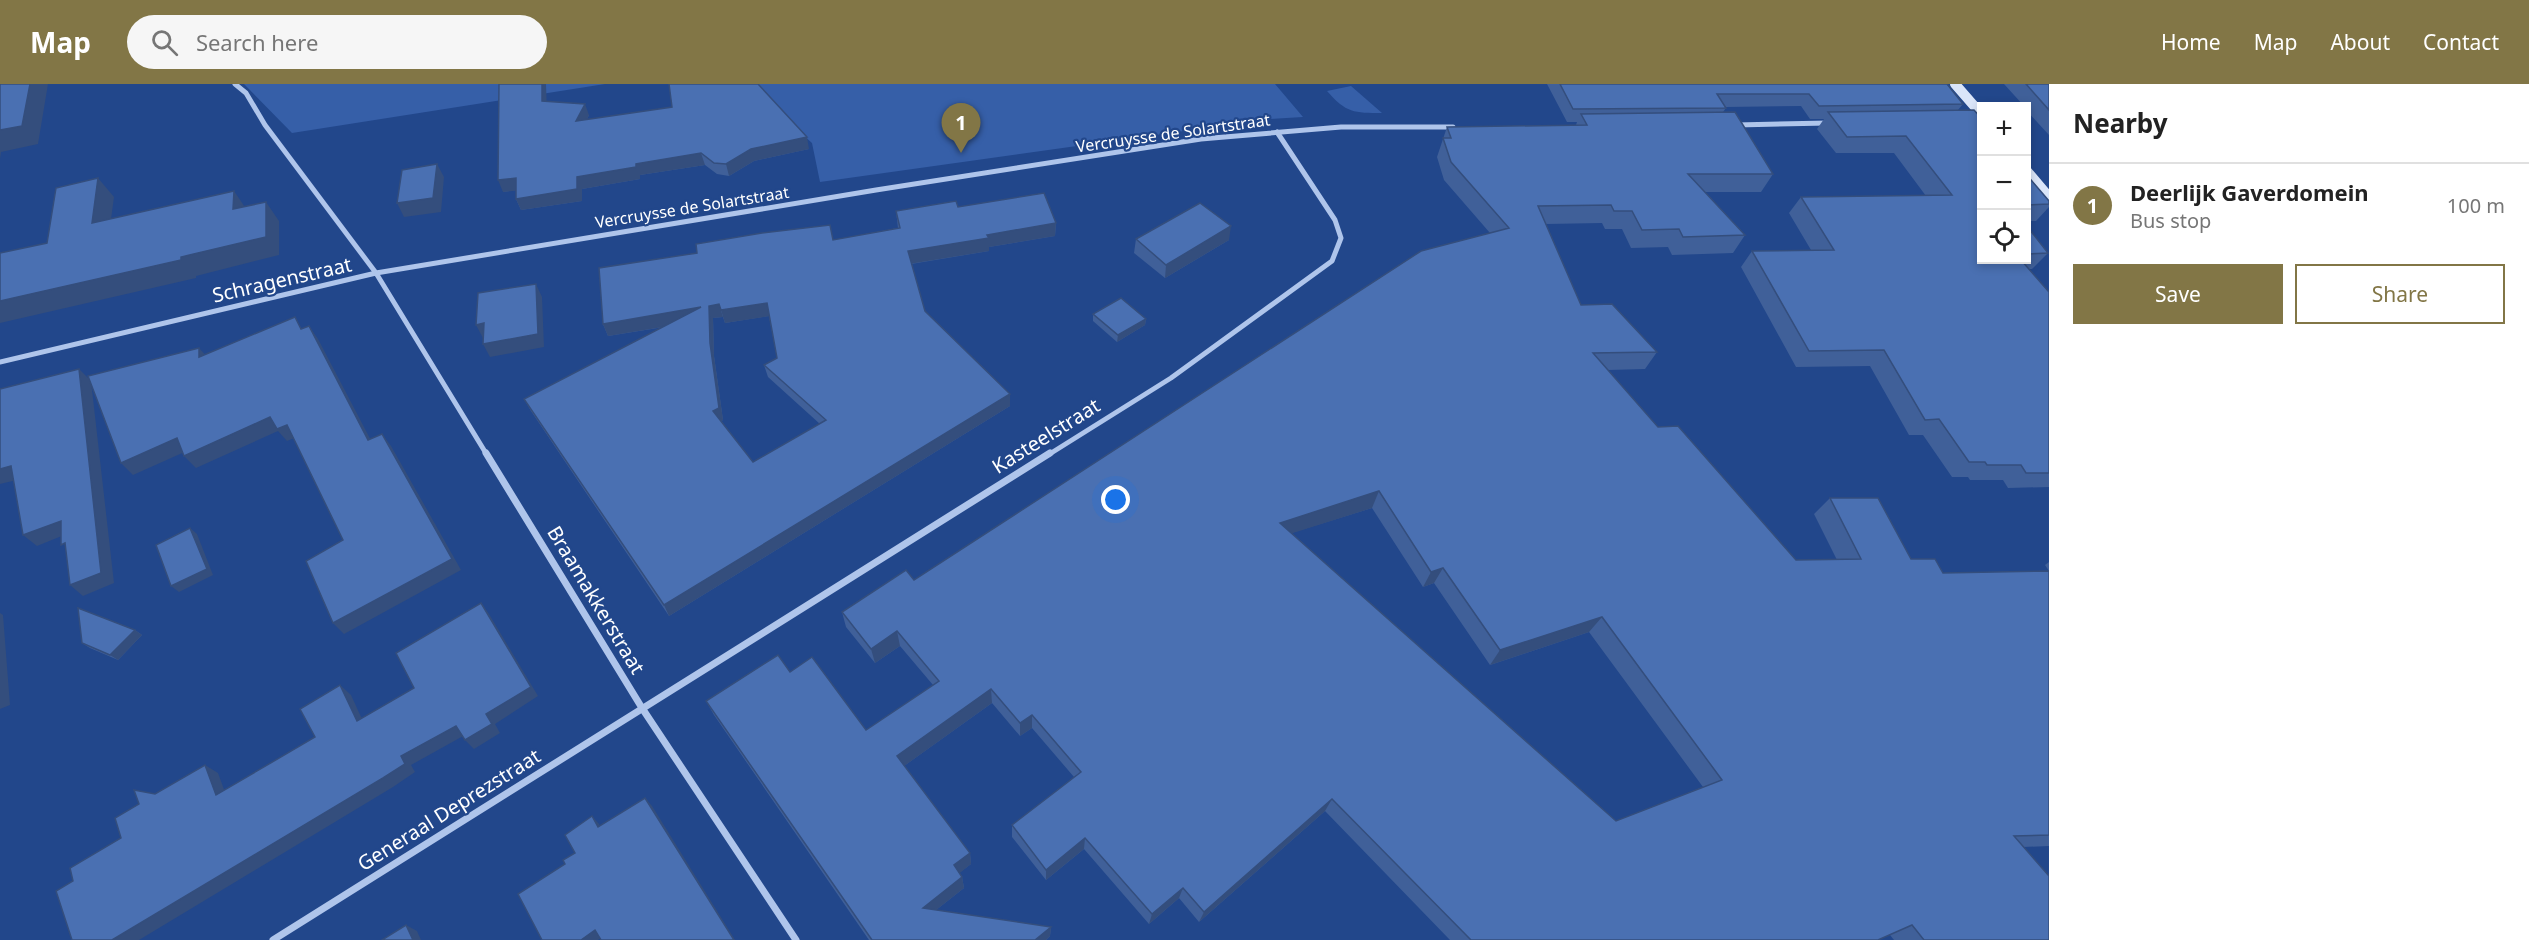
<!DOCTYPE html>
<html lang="en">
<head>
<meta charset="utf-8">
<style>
  body { margin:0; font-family:"Noto Sans",sans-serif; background:#f6f6f6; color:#222 }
  .controls { position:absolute; right:18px; top:18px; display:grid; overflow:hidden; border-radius:0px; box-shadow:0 3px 9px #0003 }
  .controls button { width:54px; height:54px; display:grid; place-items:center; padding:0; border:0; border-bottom:2px solid #e0e0e0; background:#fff; color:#222; font:30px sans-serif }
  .you { position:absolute; left:1116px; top:416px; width:21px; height:21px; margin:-15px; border:4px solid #fff; border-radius:50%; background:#1a73e8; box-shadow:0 0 0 9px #1a73e833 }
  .badge { display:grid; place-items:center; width:39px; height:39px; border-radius:50%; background:#827646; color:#fff; font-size:20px; font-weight:700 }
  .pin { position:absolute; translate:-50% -50px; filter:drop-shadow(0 2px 3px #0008) }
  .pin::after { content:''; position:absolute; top:32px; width:21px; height:18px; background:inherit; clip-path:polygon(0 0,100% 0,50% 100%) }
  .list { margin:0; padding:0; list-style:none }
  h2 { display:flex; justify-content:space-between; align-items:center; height:78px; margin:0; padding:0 24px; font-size:26px }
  h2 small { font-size:20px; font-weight:400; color:#767676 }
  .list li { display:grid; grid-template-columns:39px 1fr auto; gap:18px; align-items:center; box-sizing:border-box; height:84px; padding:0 24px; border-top:2px solid #e0e0e0 }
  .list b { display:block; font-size:22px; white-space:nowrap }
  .list p { margin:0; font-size:20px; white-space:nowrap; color:#767676 }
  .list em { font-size:20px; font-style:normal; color:#767676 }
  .actions { display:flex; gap:12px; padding:18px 24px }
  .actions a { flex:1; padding:14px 0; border:2px solid #827646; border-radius:0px; text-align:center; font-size:21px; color:#827646 }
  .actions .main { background:#827646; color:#fff }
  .icon { flex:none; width:33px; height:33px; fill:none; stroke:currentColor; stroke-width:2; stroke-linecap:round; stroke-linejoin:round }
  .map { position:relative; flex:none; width:2049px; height:856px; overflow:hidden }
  header { display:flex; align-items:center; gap:36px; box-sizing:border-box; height:84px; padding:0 30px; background:#827646; color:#fff }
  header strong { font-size:28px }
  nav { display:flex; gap:33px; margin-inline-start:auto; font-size:21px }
  .search { width:420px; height:54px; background:#f6f6f6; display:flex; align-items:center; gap:15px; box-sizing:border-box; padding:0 21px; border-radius:33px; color:#767676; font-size:22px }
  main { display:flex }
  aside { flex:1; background:#fff }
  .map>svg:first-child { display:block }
  .green { fill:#365fa8 }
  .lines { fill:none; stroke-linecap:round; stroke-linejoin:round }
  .street-far1 { stroke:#afc5eb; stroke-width:5 }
  .street { stroke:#afc5eb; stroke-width:7 }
  .secondary { stroke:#dae5f9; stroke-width:10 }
  .wall { fill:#406099; fill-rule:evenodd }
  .shaded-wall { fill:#344e7d }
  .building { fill:#4a70b2; stroke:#344e7d; stroke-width:1.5; fill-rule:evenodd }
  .labels { text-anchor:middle; stroke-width:4.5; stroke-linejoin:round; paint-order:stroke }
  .far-street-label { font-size:16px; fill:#fff; stroke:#22478b }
  .street-label { font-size:20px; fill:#fff; stroke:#22478b }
</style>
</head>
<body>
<header>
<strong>Map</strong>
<div class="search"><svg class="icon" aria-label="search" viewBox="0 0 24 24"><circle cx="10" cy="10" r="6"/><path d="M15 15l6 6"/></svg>Search here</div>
<nav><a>Home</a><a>Map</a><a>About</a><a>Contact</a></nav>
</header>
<main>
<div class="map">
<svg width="2049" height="856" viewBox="0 0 2049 856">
  <rect width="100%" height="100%" fill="#22478b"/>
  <g class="green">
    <path d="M 244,0 L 605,0 L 292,49 Z"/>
    <path d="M 746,0 L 1275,0 L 1303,33 L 1270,35 L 820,98 L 812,59 Z"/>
    <path d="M 1351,2 L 1382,29 C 1354,29 1346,29 1327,7 Z"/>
  </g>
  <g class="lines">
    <g class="street-far1">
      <path d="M 235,0 L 246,9 L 265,41 L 376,189 L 487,371"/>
      <path d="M 1736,41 L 1828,39"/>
      <path d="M 0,278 L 376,189 L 876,106 L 1201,55 L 1341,43 L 1453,43"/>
      <path d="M 1048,371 L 1171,294 L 1332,177 L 1341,154 L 1335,136 L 1277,48"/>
    </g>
    <g class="street">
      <path d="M 486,369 L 642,624 L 796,856"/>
      <path d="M 273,856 L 1050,369"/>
    </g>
    <g class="secondary">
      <path d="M 1955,0 L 1982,31"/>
      <path d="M 2026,86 L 2049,113"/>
    </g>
  </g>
  <g class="wall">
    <path d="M 499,0 L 546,0 L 546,18 L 589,31 L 587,35 L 809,65 L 754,77 L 729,92 L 717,90 L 705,81 L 640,91 L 640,95 L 582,105 L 582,117 L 521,126 L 516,115 L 516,106 L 503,108 Z"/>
    <path d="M 1547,0 L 1947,0 L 1963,20 L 1958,26 L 1982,176 L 2026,176 L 2026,141 L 2048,169 L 2032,185 L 2029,185 L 2049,208 L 2049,403 L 2008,404 L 2003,396 L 1970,396 L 1968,393 L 1952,393 L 1923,351 L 1909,351 L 1870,282 L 1796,283 L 1741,183 L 1752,167 L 1811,166 L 1789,129 L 1801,113 L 1926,112 L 1894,69 L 1836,69 L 1817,45 L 1824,35 L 1810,35 L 1801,22 L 1725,23 L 1726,24 L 1723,28 L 1773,90 L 1761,108 L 1705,108 L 1745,151 L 1733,169 L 1672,171 L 1668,163 L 1631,164 L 1622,145 L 1605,145 L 1602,139 L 1546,140 L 1581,221 L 1657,268 L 1645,285 L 1608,286 L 1658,343 L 1796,476 L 1837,476 L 1814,430 L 1830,414 L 1911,475 L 1943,489 L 2049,487 L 2049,762 L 2023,763 L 2049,856 L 1894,856 L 1890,851 L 1878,856 L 1450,856 L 1325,727 L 1199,838 L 1179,814 L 1149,840 L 1084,765 L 1046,796 L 1012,753 L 1012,741 L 1074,693 L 1032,644 L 1020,652 L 992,619 L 904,682 L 970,769 L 971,780 L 959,789 L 962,793 L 964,804 L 936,826 L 1051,843 L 1050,852 L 1046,856 L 869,856 L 714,631 L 706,617 L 790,588 L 866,646 L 933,601 L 900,562 L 875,579 L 846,543 L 842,528 L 914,496 L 1490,149 L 1444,96 L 1437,73 L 1447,43 L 1576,41 L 1577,38 L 1567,38 ZM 1372,424 L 1423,503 L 1434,499 L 1490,581 L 1589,548 L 1703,703 L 1616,737 L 1291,449 Z"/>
    <path d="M 2004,0 L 2049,0 L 2049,51 L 2026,26 L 2026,22 L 2024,22 Z"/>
    <path d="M 2026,90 L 2049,117 L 2049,123 L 2036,137 L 2026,137 Z"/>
    <path d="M 958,123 L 1056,139 L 1055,152 L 989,163 L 989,167 L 911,180 L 925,227 L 1010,310 L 1010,322 L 669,532 L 531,327 L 524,315 L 664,243 L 608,252 L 603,240 L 833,156 L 898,144 L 896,127 ZM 769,232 L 777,274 L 764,281 L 768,293 L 820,340 L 753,378 L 721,337 L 723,336 L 714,272 L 713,234 L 723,233 L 725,239 Z"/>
    <path d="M 1136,155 L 1229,156 L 1165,194 L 1134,169 Z"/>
    <path d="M 1093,230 L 1146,235 L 1145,241 L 1117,258 L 1093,237 Z"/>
    <path d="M 2049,478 L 2049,487 L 2045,481 Z"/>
    <path d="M 135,546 L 142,551 L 118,576 L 90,564 L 82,559 Z"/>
  </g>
  <g class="shaded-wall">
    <path d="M 30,0 L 48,0 L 38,60 L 1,68 L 0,75 L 0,46 Z"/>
    <path d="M 542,0 L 546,0 L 547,29 L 542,17 Z"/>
    <path d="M 585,20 L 589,31 L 581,49 L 576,37 Z"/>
    <path d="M 807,53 L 809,65 L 754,77 L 729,92 L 726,80 L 751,65 Z"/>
    <path d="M 701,69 L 705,81 L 640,91 L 640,95 L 582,105 L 582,117 L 521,126 L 516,115 L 577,93 L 636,80 Z"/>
    <path d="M 437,80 L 444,93 L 441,128 L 404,133 L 397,119 Z"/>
    <path d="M 98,94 L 114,113 L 108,158 L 92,139 Z"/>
    <path d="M 516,94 L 521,106 L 503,108 L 498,96 Z"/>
    <path d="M 234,107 L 247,126 L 233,125 Z"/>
    <path d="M 266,118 L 279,137 L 279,171 L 196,192 L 196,194 L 0,239 L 0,217 L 181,173 Z"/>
    <path d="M 1056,139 L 1055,152 L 989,163 L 989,167 L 909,180 L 908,167 L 987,151 Z"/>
    <path d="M 1231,142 L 1229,156 L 1165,194 L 1166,181 Z"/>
    <path d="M 536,200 L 542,213 L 544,263 L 490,273 L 483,260 Z"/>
    <path d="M 767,219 L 770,232 L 725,239 L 721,226 Z"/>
    <path d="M 719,220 L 723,233 L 713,234 L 714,272 L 723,336 L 717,339 L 713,327 L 709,222 Z"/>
    <path d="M 701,223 L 705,236 L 608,252 L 603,240 Z"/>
    <path d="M 1146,235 L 1145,241 L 1117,258 L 1118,251 Z"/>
    <path d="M 484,239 L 483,254 L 476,241 Z"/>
    <path d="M 309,242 L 318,255 L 377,368 L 368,356 Z"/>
    <path d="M 199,264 L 210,276 L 199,273 Z"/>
    <path d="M 79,285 L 91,297 L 114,499 L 83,512 L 70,501 Z"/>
    <path d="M 1010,310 L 1010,322 L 669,532 L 664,521 Z"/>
    <path d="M 270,333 L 287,341 L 297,353 L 287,357 L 278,347 L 196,384 L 184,372 Z"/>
    <path d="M 382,350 L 391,362 L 461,486 L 344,550 L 333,539 Z"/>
    <path d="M 177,354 L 189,366 L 133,391 L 121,379 Z"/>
    <path d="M 11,382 L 25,394 L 0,400 L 0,385 Z"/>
    <path d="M 1379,407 L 1372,424 L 1274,455 L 1280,439 Z"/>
    <path d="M 61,437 L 74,447 L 37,462 L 23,451 Z"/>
    <path d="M 190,444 L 197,450 L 213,491 L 179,508 L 171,502 Z"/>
    <path d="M 1443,484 L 1434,499 L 1423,503 L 1431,488 Z"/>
    <path d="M 481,519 L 489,530 L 538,612 L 495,640 L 500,649 L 474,665 L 465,656 L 486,630 Z"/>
    <path d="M 0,529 L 3,531 L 10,621 L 0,625 Z"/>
    <path d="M 1602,533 L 1589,548 L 1490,581 L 1500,566 Z"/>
    <path d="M 135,546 L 142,551 L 118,576 L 110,571 Z"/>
    <path d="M 897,547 L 900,562 L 875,579 L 871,565 Z"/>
    <path d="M 340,601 L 351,611 L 367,646 L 357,637 Z"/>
    <path d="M 991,605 L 992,619 L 900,685 L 897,672 Z"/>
    <path d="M 1032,631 L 1032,644 L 1020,652 L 1020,639 Z"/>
    <path d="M 456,642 L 465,651 L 411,681 L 415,688 L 393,703 L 139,856 L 112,856 L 401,672 Z"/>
    <path d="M 205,681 L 218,689 L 229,719 L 216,711 Z"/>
    <path d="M 645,714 L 652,722 L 735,856 L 734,856 Z"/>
    <path d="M 1332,715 L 1325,727 L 1199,838 L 1204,828 Z"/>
    <path d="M 592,732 L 599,740 L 606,751 L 598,743 Z"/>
    <path d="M 1085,754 L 1084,765 L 1046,796 L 1046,786 Z"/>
    <path d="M 970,769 L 971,780 L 956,792 L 954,781 Z"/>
    <path d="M 962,793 L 964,804 L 926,834 L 923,824 Z"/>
    <path d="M 1183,804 L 1179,814 L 1149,840 L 1152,830 Z"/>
    <path d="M 406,841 L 417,847 L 421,856 L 413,856 Z"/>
    <path d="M 1051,843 L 1050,852 L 1046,856 L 1035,856 Z"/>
    <path d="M 595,846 L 603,852 L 598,856 L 581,856 Z"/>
  </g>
  <g class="building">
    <path d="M 0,0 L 30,0 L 22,42 L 0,46 Z"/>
    <path d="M 499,0 L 542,0 L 542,17 L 585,20 L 576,37 L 672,23 L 669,0 L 758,0 L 807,53 L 751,65 L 726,80 L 714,79 L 701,69 L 636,80 L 636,83 L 577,93 L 577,105 L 516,115 L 516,94 L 498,96 Z"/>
    <path d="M 1560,0 L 1947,0 L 1963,20 L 1819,22 L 1809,10 L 1717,10 L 1726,24 L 1573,25 Z"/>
    <path d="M 2026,0 L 2049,0 L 2049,26 Z"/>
    <path d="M 1974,26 L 1982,35 L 1982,176 L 2021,176 L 2049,208 L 2049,389 L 2026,389 L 2021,381 L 1987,381 L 1985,378 L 1969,378 L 1939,335 L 1925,336 L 1884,266 L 1809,267 L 1752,167 L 1834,166 L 1801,113 L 1952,111 L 1906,52 L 1847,53 L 1828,28 Z"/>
    <path d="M 1735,28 L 1773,90 L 1688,90 L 1745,151 L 1683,153 L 1679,145 L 1642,146 L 1632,127 L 1614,127 L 1611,121 L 1538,122 L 1581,221 L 1612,220 L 1657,268 L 1593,269 L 1658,343 L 1678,342 L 1796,476 L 1861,475 L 1830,414 L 1878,414 L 1911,475 L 1935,475 L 1943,489 L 2049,487 L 2049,751 L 2014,752 L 2049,792 L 2049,856 L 1924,856 L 1912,841 L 1878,856 L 1471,856 L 1332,715 L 1204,828 L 1183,804 L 1152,830 L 1085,754 L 1046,786 L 1012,741 L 1081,688 L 1032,631 L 1020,639 L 991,605 L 897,672 L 970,769 L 954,781 L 962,793 L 923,824 L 1051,843 L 1035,856 L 872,856 L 706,617 L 778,571 L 790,588 L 812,573 L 866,646 L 939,597 L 897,547 L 871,565 L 842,528 L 906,486 L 914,496 L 1421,167 L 1509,144 L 1451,78 L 1443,54 L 1451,54 L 1447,43 L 1587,41 L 1581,30 ZM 1379,407 L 1431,488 L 1443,484 L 1500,566 L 1602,533 L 1722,696 L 1616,737 L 1280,439 Z"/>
    <path d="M 437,80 L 433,114 L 397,119 L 402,86 Z"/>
    <path d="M 2026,90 L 2049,117 L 2049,120 L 2026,121 Z"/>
    <path d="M 98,94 L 92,139 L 234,107 L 233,125 L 266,118 L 266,153 L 181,173 L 181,176 L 0,217 L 0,169 L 47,159 L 56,104 Z"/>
    <path d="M 1044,109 L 1056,139 L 987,151 L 989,154 L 908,167 L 925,227 L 1010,310 L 664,521 L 524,315 L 701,223 L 603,240 L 599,184 L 697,169 L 696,160 L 762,149 L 830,141 L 833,156 L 900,144 L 896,127 L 956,117 L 958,123 ZM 767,219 L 777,274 L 764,281 L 826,336 L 753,378 L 713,327 L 719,324 L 710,259 L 709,222 L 719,220 L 721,226 Z"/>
    <path d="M 1200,119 L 1231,142 L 1166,181 L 1136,155 Z"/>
    <path d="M 2026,141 L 2048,169 L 2026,170 Z"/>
    <path d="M 536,200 L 538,250 L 483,260 L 484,239 L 476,241 L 478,209 Z"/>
    <path d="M 1121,214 L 1146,235 L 1118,251 L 1093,230 Z"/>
    <path d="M 295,233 L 301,245 L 309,242 L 368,356 L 382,350 L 452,475 L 333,539 L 306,477 L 343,456 L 287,341 L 277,345 L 270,333 L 184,372 L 177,354 L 121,379 L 88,292 L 199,264 L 199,273 Z"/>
    <path d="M 79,285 L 101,489 L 70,501 L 65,459 L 61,461 L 61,437 L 23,451 L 11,382 L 0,385 L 0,305 Z"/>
    <path d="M 190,444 L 207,485 L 171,502 L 156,461 Z"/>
    <path d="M 481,519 L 531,603 L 486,630 L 492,640 L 465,656 L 456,642 L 401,672 L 405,680 L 383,694 L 112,856 L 72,856 L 56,807 L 73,797 L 70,784 L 121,754 L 115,734 L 139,720 L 134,706 L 155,710 L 205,681 L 216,711 L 315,653 L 300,625 L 340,601 L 357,637 L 414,604 L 396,569 Z"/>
    <path d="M 78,524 L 135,546 L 110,571 L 82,559 Z"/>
    <path d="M 645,714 L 734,856 L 601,856 L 595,846 L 581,856 L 542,856 L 518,810 L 565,780 L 563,776 L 575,769 L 565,751 L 592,732 L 598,743 Z"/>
    <path d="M 406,841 L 413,856 L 382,856 Z"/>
  </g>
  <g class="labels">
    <g class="far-street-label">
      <text transform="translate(1173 49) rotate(-8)" y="6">Vercruysse de Solartstraat</text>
      <text transform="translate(692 123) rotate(-9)" y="6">Vercruysse de Solartstraat</text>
    </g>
    <g class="street-label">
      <text transform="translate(282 196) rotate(-13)" y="7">Schragenstraat</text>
      <text transform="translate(1046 352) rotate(-32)" y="7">Kasteelstraat</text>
      <text transform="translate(596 516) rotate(59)" y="7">Braamakkerstraat</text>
      <text transform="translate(449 726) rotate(-32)" y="7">Generaal Deprezstraat</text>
    </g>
  </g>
</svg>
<div class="controls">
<button>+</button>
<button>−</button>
<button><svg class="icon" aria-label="locate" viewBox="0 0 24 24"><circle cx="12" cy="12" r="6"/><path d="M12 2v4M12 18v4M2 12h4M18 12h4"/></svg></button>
</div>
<div class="you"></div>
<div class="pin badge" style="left:961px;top:69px">1</div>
</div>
<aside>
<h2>Nearby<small></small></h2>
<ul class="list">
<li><span class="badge">1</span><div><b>Deerlijk Gaverdomein</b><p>Bus stop</p></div><em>100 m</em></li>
</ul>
<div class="actions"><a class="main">Save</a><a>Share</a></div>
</aside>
</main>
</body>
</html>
